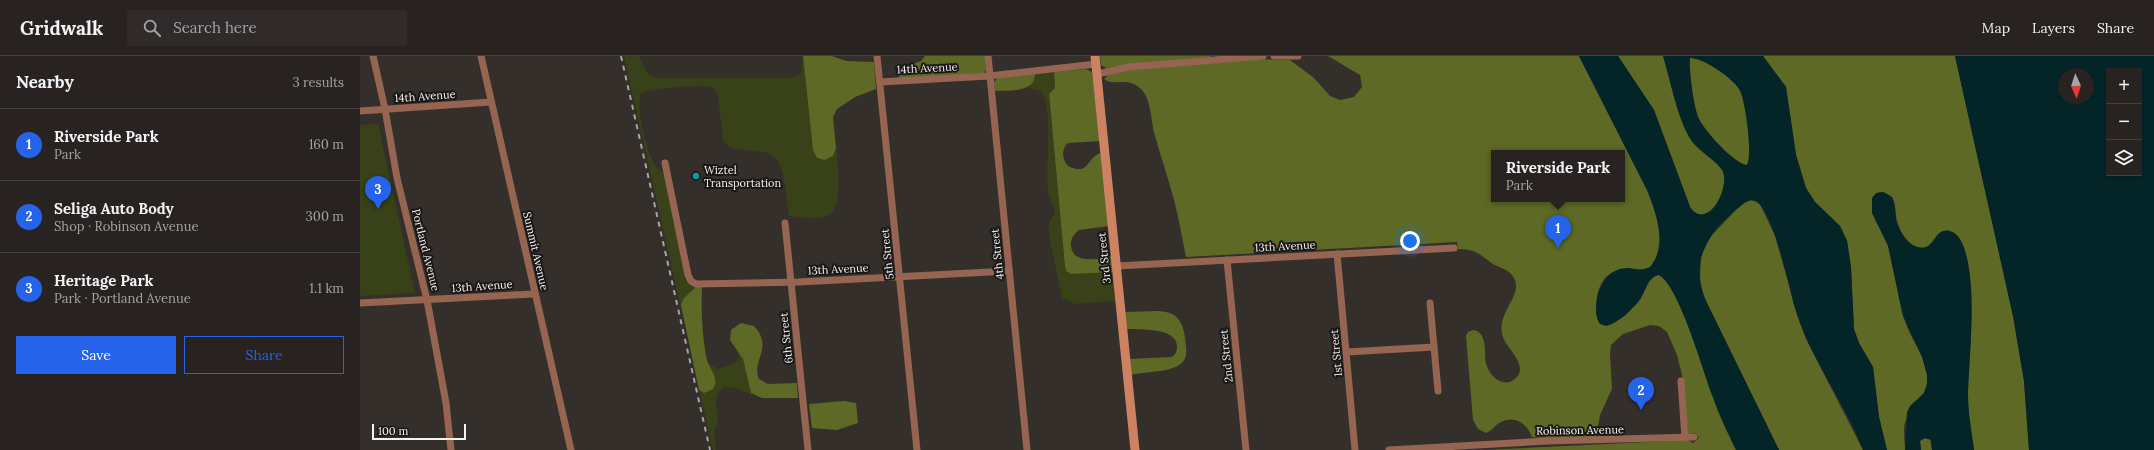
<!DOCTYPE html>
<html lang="en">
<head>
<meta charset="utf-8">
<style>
  body { margin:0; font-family:Lora,serif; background:#302b2a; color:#f1f3f6 }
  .controls { position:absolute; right:12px; top:12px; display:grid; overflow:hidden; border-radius:0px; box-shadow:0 1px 3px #0004 }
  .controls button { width:36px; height:36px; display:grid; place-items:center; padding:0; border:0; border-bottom:1px solid #44403f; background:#282321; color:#f1f3f6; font:20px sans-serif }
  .compass { position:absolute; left:1698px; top:12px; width:36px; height:36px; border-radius:50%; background:#282321; box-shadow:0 1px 3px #0004; rotate:177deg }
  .scale { position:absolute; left:12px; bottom:10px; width:94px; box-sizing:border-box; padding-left:4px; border:2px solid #f6f2f0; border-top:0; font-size:11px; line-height:14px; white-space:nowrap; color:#f6f2f0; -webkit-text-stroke:3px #1a1716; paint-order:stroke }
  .you { position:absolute; left:1050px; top:185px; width:14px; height:14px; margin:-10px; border:3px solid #fff; border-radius:50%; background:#1a73e8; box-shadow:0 0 0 6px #1a73e833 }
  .badge { display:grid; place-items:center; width:26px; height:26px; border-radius:50%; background:#2563eb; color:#fff; font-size:13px; font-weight:700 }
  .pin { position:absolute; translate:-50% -33px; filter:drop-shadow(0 1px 2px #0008) }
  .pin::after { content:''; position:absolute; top:21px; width:14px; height:12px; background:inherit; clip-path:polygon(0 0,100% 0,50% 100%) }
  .popup { position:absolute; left:1131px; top:94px; width:134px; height:52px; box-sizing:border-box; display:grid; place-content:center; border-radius:0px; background:#282321; filter:drop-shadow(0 1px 3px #0005); font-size:13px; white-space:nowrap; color:#a5a4a5 }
  .popup b { font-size:15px; color:#f1f3f6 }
  .popup::after { content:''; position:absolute; left:50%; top:100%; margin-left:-8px; border:8px solid transparent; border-top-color:#282321 }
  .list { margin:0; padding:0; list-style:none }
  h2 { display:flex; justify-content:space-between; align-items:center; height:52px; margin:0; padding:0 16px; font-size:17px }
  h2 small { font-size:13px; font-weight:400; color:#a5a4a5 }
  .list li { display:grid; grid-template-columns:26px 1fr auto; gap:12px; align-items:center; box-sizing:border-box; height:72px; padding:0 16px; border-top:1px solid #44403f }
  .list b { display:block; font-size:15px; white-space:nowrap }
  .list p { margin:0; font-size:13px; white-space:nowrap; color:#a5a4a5 }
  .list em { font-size:13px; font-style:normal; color:#a5a4a5 }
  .actions { display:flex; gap:8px; padding:12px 16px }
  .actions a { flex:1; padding:9px 0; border:1px solid #2563eb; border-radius:0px; text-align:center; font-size:14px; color:#2563eb }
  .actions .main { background:#2563eb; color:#fff }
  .icon { flex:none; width:22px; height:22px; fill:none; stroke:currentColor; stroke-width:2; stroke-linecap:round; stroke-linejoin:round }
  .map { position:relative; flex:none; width:1794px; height:394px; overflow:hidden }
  header { display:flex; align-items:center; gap:24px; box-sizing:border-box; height:56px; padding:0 20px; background:#282321; border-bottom:1px solid #44403f }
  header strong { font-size:19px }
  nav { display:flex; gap:22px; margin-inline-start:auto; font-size:14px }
  .search { width:280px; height:36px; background:#302b2a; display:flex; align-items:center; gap:10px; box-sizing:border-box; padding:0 14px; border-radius:0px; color:#a5a4a5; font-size:15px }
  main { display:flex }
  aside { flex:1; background:#282321 }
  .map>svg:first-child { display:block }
  .green { fill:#394118 }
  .forest { fill:#5d6924; fill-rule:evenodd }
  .water { fill:#042528; fill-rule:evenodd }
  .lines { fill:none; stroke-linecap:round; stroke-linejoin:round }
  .street { stroke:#956551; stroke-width:7 }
  .secondary { stroke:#cd8261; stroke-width:9 }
  .rail { stroke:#a9a5a2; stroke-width:2; stroke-dasharray:5 5; stroke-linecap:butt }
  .culture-dot { fill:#0f9aa8; stroke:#1a1716; stroke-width:1.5 }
  .labels { text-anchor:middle; stroke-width:4; stroke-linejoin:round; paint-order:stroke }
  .street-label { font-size:11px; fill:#f6f2f0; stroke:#1a1716 }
  .poi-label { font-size:11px; fill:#f6f2f0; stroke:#1a1716; text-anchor:start }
</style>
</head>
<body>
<header>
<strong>Gridwalk</strong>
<div class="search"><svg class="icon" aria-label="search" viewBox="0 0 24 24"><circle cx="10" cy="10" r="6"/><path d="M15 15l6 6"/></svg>Search here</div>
<nav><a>Map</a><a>Layers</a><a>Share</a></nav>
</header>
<main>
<aside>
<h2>Nearby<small>3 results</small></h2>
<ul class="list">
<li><span class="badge">1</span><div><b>Riverside Park</b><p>Park</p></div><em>160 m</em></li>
<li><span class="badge">2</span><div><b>Seliga Auto Body</b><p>Shop · Robinson Avenue</p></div><em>300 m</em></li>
<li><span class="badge">3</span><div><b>Heritage Park</b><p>Park · Portland Avenue</p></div><em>1.1 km</em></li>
</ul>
<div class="actions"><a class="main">Save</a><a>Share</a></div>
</aside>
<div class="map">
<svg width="1794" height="394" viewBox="0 0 1794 394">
  <rect width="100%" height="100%" fill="#352f2c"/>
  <g class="green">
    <path d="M 264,0 L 279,0 L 287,17 L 296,22 L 428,22 L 438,20 L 441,16 L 443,0 L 454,98 L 465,104 L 471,102 L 476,92 L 476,86 C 477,102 485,153 467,160 C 455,164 441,161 429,160 C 426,144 426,124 420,109 C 409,85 377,103 363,85 L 358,40 L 354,32 C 342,28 294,32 282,37 C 274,47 286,91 292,103 C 294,109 298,114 304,117 L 325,221 L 336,231 L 323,243 L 321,252 Z"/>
    <path d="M 694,16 L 695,32 L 690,37 L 689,44 L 706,215 L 709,218 L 754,216 L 757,245 L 715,248 L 702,242 L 689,180 L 689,167 L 695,156 C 694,149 689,143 688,136 C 685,112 694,52 681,35 L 667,32 L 671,30 L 675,18 Z"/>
    <path d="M 18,68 L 55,237 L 0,240 L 0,69 Z"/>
    <path d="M 376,293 L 383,303 L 393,339 L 372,331 L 363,332 L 358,337 L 356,345 L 358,364 L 354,377 L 356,394 L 353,394 L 339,333 L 343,337 L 353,333 L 355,325 L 348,307 L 357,313 L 373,308 L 379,302 Z"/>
  </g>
  <g class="forest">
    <path d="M 443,0 L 472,0 L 486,5 L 514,6 L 516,33 L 495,41 L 477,53 L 473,61 L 476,92 L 473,100 L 465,104 L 457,102 L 453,94 Z"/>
    <path d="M 565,0 L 625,0 L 626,14 L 624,17 L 538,23 L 542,12 L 561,5 Z"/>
    <path d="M 740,0 L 850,0 L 850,1 L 773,8 L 746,12 L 741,9 Z"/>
    <path d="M 968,0 L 1219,0 L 1287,134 C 1296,157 1308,189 1290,211 C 1280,217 1267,212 1256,215 C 1237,220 1233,250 1238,265 L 1243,269 C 1257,262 1270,256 1280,244 C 1286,235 1287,222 1298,219 C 1318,225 1344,319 1353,341 C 1359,359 1368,377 1376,394 L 1125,394 L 1328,384 L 1333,387 L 1339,382 L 1336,377 L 1328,378 L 1323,323 L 1317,299 L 1307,276 L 1299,270 L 1290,269 L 1263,278 L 1251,289 L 1250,298 L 1252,333 L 1240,359 L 1236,383 L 1206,384 L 1172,381 C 1167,367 1154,358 1139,367 C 1134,370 1132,375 1126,377 L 1118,373 L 1113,364 L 1106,280 L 1108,276 L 1113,274 C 1128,276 1124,297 1126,307 C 1129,320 1143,333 1155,323 C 1170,310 1147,293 1143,281 C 1134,254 1171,236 1149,216 C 1144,212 1138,211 1133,208 C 1119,198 1116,193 1098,193 L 1097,186 L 826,201 C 822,182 819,163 814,144 C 808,121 800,99 794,76 C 791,63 791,43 781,33 C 767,20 755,31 744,23 L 749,18 L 757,15 L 893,3 L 930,4 L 954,22 L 970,40 L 980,44 L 994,41 L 1002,31 L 1000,19 ZM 1134,97 L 1262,97 L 1262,143 L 1134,143 Z"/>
    <path d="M 1258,0 L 1303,0 C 1311,26 1316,58 1330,82 C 1337,94 1361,107 1364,116 C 1368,134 1350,173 1331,153 L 1294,54 Z"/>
    <path d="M 1403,0 L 1595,0 L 1653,260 L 1664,325 L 1669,394 L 1614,394 C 1611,376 1608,358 1608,339 C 1608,295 1621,222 1599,182 L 1578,178 L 1570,190 C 1553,198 1541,179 1537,165 C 1535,158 1536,149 1532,143 C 1529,138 1526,136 1519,136 L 1515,164 C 1538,194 1533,234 1546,268 C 1553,288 1570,305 1567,327 C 1566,341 1551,351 1546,364 C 1542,372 1545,385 1545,394 L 1527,394 L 1519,361 L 1513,311 L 1499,287 L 1494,273 L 1491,211 L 1487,185 L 1480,170 L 1455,146 L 1446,132 L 1436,99 L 1426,31 Z"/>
    <path d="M 1330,2 C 1341,0 1375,23 1380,34 C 1385,45 1393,100 1387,109 C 1374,108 1344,74 1339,63 C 1334,53 1329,14 1330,2 Z"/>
    <path d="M 726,13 L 732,16 L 740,85 L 708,87 C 701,93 702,103 708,110 C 730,121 726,101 741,97 L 749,170 L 719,174 C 714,178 710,183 711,190 C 713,209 740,203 752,200 L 754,216 L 711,218 L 706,215 L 705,210 L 689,38 L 695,32 L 694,16 Z"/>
    <path d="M 675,18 C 675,37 650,34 635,35 L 634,26 L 638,22 Z"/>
    <path d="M 1392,144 L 1400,148 L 1415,180 L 1437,257 L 1446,283 L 1503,394 L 1419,394 L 1344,241 L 1340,225 L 1341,200 L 1350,181 L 1377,153 L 1386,146 Z"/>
    <path d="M 336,231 L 342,231 C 341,255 342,280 347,304 C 350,314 360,323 353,333 L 344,337 L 339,334 L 321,249 L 323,243 Z"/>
    <path d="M 765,256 C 801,256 824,246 826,291 C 827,298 826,305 819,309 C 807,317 786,315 771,319 L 770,303 L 812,301 C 816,298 817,295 817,290 C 816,271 780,274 767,273 Z"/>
    <path d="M 381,267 L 394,270 C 414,291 391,305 399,323 L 408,328 L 437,327 L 438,342 L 402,342 L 391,337 L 383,303 L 370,284 L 371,274 Z"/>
    <path d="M 484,345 L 496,347 L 498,367 L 477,374 L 452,372 L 449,348 Z"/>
    <path d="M 1563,382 L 1570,383 L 1572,394 L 1561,394 L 1560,385 Z"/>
  </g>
  <g class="water">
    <path d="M 1219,0 L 1258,0 L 1294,54 L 1330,151 C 1346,175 1370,135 1363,116 C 1360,107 1338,95 1331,84 C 1317,62 1311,25 1303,0 L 1403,0 L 1426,31 L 1436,99 L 1446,132 L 1455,146 L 1480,170 L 1487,185 L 1491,211 L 1494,273 L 1499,287 L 1513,311 L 1519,361 L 1527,394 L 1503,394 C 1484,344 1449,302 1434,249 C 1428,227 1414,157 1396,145 L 1390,144 L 1384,147 C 1350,174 1327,203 1347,247 L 1419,394 L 1376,394 C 1368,377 1359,359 1353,341 C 1344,319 1318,225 1298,219 C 1287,222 1286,235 1280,243 C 1272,254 1260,266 1246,270 L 1240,268 C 1235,261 1236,252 1237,244 C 1239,228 1251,211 1269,212 C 1277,213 1283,215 1290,211 C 1309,190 1296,156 1287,134 ZM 1330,2 C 1342,1 1373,22 1379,33 C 1386,43 1393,100 1387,109 C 1374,108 1344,74 1339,63 C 1334,53 1328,13 1330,2 Z"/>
    <path d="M 1595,0 L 1794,0 L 1794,394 L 1669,394 L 1664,325 L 1653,260 ZM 1749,15 L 1779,15 L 1779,117 L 1749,117 ZM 1704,18 L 1728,18 L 1728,42 L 1704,42 Z"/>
    <path d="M 1523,136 L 1532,141 C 1536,148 1535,156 1536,163 C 1539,177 1551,195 1566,191 C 1576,187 1576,172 1590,175 C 1623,184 1608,312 1608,339 C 1608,358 1612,376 1614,394 L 1572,394 L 1571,384 L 1565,382 L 1560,385 L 1561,394 L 1545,394 L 1547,356 L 1550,350 L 1564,337 L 1567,328 L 1567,319 L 1562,301 L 1543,260 L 1528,190 L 1512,157 L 1512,142 L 1516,137 Z"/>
  </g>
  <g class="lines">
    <g class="street">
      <path d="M 13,0 L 25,53 L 37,122 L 67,244 L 86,347 L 91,394"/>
      <path d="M 121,0 L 211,394"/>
      <path d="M 517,0 L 557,394"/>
      <path d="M 628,0 L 667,394"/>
      <path d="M 914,0 L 938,0"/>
      <path d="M 737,18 L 769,11 L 903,0"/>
      <path d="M 520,26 L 629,20 L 736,8"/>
      <path d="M 0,55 L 131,46"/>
      <path d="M 305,107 L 328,219 L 331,225 L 336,228 L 439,226 L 649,215"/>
      <path d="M 425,167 L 448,394"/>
      <path d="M 977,198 L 995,394"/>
      <path d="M 867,204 L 886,394"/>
      <path d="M 757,210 L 1094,192"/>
      <path d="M 0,247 L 174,238"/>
      <path d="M 1070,247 L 1078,335"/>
      <path d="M 987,296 L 1074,291"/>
      <path d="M 1321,325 L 1325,382"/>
      <path d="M 1029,394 L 1188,385 L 1334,381"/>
    </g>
    <path class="secondary" d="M 735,0 L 775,394"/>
    <path class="rail" d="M 261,0 L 350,394"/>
  </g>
  <circle class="culture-dot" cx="336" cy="120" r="4"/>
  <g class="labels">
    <g class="street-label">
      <text transform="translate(567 12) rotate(-3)" y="4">14th Avenue</text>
      <text transform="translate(65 40) rotate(-4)" y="4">14th Avenue</text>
      <text transform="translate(925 190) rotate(-3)" y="4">13th Avenue</text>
      <text transform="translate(66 194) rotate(76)" y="4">Portland Avenue</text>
      <text transform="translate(176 195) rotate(77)" y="4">Summit Avenue</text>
      <text transform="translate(527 198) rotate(-96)" y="4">5th Street</text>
      <text transform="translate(637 198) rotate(-96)" y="4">4th Street</text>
      <text transform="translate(744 202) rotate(-96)" y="4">3rd Street</text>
      <text transform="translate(478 213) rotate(-3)" y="4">13th Avenue</text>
      <text transform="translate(122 230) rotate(-4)" y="4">13th Avenue</text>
      <text transform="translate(426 282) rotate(-96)" y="4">6th Street</text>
      <text transform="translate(976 297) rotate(-95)" y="4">1st Street</text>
      <text transform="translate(866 300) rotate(-96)" y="4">2nd Street</text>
      <text transform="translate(1220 374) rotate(-1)" y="4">Robinson Avenue</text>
    </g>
    <g class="poi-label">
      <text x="344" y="118">Wiztel<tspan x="344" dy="13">Transportation</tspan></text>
    </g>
  </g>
</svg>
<div class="controls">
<button>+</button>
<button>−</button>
<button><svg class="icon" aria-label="layers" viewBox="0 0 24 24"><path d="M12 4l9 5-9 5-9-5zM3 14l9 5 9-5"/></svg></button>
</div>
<svg class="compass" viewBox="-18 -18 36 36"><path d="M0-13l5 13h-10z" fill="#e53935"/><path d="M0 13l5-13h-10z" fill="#a5a4a5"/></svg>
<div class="scale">100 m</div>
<div class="you"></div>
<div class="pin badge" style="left:1198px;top:192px">1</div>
<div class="popup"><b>Riverside Park</b>Park</div>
<div class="pin badge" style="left:1281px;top:354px">2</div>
<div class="pin badge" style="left:18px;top:153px">3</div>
</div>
</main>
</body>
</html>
